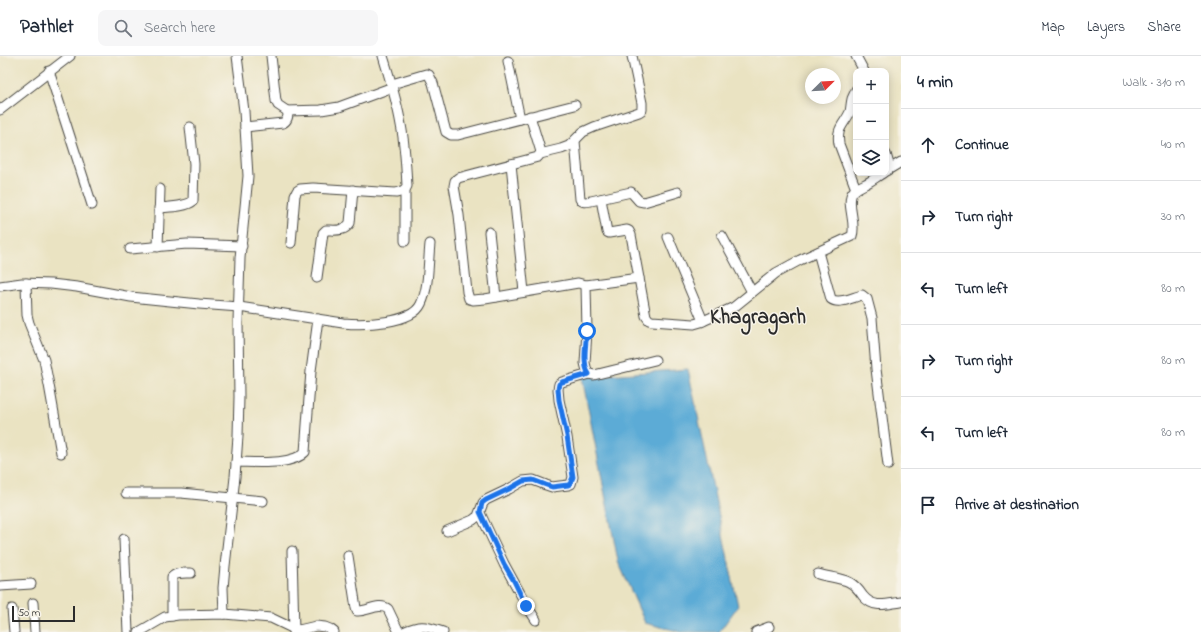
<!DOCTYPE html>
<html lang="en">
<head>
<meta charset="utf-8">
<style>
  body { margin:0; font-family:"Indie Flower",sans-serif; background:#f6f6f7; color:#1f2937 }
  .controls { position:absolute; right:12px; top:12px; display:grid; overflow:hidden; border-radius:8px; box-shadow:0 2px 10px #0003 }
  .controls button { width:36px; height:36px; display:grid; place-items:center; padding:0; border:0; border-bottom:1px solid #e0e1e3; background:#fff; color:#1f2937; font:20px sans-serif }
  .compass { position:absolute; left:805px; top:12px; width:36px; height:36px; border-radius:50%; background:#fff; box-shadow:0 2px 10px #0003; rotate:66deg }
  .scale { position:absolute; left:12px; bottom:10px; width:63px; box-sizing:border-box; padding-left:4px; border:2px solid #2b2b2b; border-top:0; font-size:11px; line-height:14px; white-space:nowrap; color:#2b2b2b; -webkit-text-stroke:3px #f7f3e8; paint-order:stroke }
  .stop { position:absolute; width:12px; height:12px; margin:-9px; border:3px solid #1a73e8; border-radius:50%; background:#fff }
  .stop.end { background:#1a73e8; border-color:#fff; box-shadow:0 1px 4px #0008 }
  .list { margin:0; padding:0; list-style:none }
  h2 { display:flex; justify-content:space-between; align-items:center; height:52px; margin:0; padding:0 16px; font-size:17px }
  h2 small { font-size:13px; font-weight:400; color:#747a83 }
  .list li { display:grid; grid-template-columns:26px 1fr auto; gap:12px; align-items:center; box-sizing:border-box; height:72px; padding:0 16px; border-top:1px solid #e0e1e3 }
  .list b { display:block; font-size:15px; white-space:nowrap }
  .list em { font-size:13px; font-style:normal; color:#747a83 }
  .icon { flex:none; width:22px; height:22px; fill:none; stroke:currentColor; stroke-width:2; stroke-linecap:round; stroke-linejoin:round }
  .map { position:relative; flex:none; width:901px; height:576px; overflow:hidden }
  header { display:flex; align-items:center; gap:24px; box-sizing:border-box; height:56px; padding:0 20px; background:#fff; border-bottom:1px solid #e0e1e3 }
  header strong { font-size:19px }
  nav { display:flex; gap:22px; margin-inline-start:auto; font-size:14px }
  .search { width:280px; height:36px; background:#f6f6f7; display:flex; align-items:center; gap:10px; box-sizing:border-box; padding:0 14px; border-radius:8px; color:#747a83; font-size:15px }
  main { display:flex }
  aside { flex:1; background:#fff }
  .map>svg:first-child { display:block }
  .water { fill:#5cabd6; stroke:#446b80 }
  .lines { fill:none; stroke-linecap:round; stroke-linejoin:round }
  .minor-casing { stroke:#484742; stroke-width:11 }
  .minor { stroke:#fff; stroke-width:9 }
  .route { stroke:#1a73e8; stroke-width:5 }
  .labels { text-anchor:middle; stroke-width:3; stroke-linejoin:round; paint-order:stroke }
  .district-label { font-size:21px; font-weight:bold; fill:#2b2b2b; stroke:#f7f3e8 }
</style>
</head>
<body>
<header>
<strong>Pathlet</strong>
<div class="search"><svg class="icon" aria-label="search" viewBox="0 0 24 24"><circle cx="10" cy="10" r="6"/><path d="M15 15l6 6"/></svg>Search here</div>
<nav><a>Map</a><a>Layers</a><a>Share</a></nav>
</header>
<main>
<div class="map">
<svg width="901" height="576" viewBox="0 0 901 576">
  <rect width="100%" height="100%" fill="#f7f3e8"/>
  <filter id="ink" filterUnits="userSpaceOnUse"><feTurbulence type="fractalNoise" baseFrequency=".025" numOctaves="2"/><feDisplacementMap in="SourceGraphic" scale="8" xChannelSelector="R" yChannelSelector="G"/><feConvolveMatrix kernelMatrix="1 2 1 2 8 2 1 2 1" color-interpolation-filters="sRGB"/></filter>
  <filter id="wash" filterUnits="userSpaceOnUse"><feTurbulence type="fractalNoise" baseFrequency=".012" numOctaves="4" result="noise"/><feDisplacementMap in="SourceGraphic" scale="16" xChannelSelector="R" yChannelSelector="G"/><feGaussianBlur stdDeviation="0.9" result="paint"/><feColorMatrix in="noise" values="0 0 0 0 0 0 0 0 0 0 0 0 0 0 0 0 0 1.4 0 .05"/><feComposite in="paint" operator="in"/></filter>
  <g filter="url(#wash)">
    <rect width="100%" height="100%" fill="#eae3c2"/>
    <path class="water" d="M 688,313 L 738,550 L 719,576 L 681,576 L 645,567 L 618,505 L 582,321 Z"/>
  </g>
  <g filter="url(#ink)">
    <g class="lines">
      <defs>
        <g id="minor">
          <path d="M 856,0 L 864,15"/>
          <path d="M 508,5 L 520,63"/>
          <path d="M 49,15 L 92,149"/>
          <path d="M 392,28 L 426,18 L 429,19 L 433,27 L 446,76 L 451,79 L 458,79 L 575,49"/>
          <path d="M 0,54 L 70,0"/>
          <path d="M 287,55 L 321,54 L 339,51 L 393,31"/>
          <path d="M 530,60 L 541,96 L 538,101 L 458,122 L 455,125 L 454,130 L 459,159 L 467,236 L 469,243 L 473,244 L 485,243 L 578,227 L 586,229 L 587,275 L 585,307 L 587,315 L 589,318 L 594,319 L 655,304"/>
          <path d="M 245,71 L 283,67 C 287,65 289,60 287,55 L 278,49 L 276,45 L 271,0"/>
          <path d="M 575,85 L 580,143 C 583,147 586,146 591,145 L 631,136 L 639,145 L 644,146 L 678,136"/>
          <path d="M 540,98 L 561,93 L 569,90 L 583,76 L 594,71 L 639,56 L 642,54 L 642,47 L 632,0"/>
          <path d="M 886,98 L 890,112"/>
          <path d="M 511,108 L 524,236"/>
          <path d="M 886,115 L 901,106"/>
          <path d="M 856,133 L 839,88 C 836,72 844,69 850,56 C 851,51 851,47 852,43 C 853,40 855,37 856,34"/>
          <path d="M 601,143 L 607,176 L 609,177 L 627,174 L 629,175 L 631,179 L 646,260 L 649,264 L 652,265 L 694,268 L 701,266 L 734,251 L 776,217 L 800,204 L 852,180 C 857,167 845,146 853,136 C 857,131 864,129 869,126 C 874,123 878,120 883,117"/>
          <path d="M 159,152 C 168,151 186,151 193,145 L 194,108 L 190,71"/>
          <path d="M 489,176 L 496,241"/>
          <path d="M 722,180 L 752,236"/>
          <path d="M 668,181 L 703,265"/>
          <path d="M 405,185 L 405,134"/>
          <path d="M 291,187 L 295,139 L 297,135 L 300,133 L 313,132 L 396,137 C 401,136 405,135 407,130 C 406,110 405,89 401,69 C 397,45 390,23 383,0"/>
          <path d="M 158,191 L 160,133"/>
          <path d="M 130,193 L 187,188 L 242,190"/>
          <path d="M 818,196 L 831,243 C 839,249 853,241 862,239 L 867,243 L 872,262 L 876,313 L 888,409"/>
          <path d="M 317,222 L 323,177 L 326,174 C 336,174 344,176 350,167 L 353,134"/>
          <path d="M 26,227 L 27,259 L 29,267 L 44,304 L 49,329 L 61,397"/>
          <path d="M 586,229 L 639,222"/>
          <path d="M 0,230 L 22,227 L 51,228 L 77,231 L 131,241 L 199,248 L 239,251 L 343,267 C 362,269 412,268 421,248 C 429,232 428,206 430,188"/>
          <path d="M 236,406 C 254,406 292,410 305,396 L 311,315 L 318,263"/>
          <path d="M 126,437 L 181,437 L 263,445"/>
          <path d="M 480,457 L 504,508 L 527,550 L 536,564"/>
          <path d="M 447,475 L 473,464 L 478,460 L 483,447 L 486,444 L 509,433 L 523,425 L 533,424 L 546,429 L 552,431 L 568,429 L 571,428 L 573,421 L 567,381 L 559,344 L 558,333 L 559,328 L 562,326 L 589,318"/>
          <path d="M 124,483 L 128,576"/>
          <path d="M 292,495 L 294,576"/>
          <path d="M 348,500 L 356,552 L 357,555 C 367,556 379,546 388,553 L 399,576"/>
          <path d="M 818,518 C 828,521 840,522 849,526 C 855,529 859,534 863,540 C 874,553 886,548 901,546"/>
          <path d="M 0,530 L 31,528"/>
          <path d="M 33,547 L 35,576"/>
          <path d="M 12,553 L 14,576"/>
          <path d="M 224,558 L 223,532 L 225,510 L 235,421 L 238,380 L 239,341 L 238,266 L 240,202 L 248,120 L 244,55 L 237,0"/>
          <path d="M 172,560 L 172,521 C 176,516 185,517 191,517"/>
          <path d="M 139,576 L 165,561 L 178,559 L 224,558 L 271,562 L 294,573 L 299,574 L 316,570 L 325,571 L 330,573 L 334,576"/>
          <path d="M 403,576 C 421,568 425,570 443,576"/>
          <path d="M 756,576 L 769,571"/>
        </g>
      </defs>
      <use href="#minor" class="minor-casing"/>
      <use href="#minor" class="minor"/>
    </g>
  </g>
  <g class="lines" filter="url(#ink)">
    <path class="route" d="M 526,550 L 514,525 L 504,508 L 480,456 L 482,447 L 486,444 L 509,433 L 523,425 L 533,424 L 546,429 L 552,431 L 568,429 L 570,428 L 573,421 L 567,380 L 559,344 L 558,333 L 559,328 L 562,326 L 589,318 C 582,309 586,287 587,275"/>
  </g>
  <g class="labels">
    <g class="district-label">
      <text x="758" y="267">Khagragarh</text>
    </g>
  </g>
</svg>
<div class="controls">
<button>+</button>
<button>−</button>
<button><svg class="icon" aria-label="layers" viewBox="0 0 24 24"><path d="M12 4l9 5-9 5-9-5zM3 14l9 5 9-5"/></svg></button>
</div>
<svg class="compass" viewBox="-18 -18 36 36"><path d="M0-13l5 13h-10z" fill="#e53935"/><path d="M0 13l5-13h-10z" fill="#747a83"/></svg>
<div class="scale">50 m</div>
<div class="stop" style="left:587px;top:275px"></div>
<div class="stop end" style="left:526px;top:550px"></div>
</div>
<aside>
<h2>4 min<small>Walk · 310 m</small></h2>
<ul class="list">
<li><svg class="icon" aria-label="ahead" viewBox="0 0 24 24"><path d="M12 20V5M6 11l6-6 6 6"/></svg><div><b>Continue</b></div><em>40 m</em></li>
<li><svg class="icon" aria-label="right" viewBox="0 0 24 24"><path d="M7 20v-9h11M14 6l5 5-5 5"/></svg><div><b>Turn right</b></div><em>30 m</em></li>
<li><svg class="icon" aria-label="left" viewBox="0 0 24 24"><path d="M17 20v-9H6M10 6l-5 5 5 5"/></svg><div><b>Turn left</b></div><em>80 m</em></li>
<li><svg class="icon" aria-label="right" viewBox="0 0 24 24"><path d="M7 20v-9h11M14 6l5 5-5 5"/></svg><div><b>Turn right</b></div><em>80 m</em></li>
<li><svg class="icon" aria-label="left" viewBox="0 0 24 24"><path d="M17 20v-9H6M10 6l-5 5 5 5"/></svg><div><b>Turn left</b></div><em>80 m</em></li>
<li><svg class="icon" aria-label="arrive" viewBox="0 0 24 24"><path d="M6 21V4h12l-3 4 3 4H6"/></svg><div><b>Arrive at destination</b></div></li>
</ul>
</aside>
</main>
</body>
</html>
